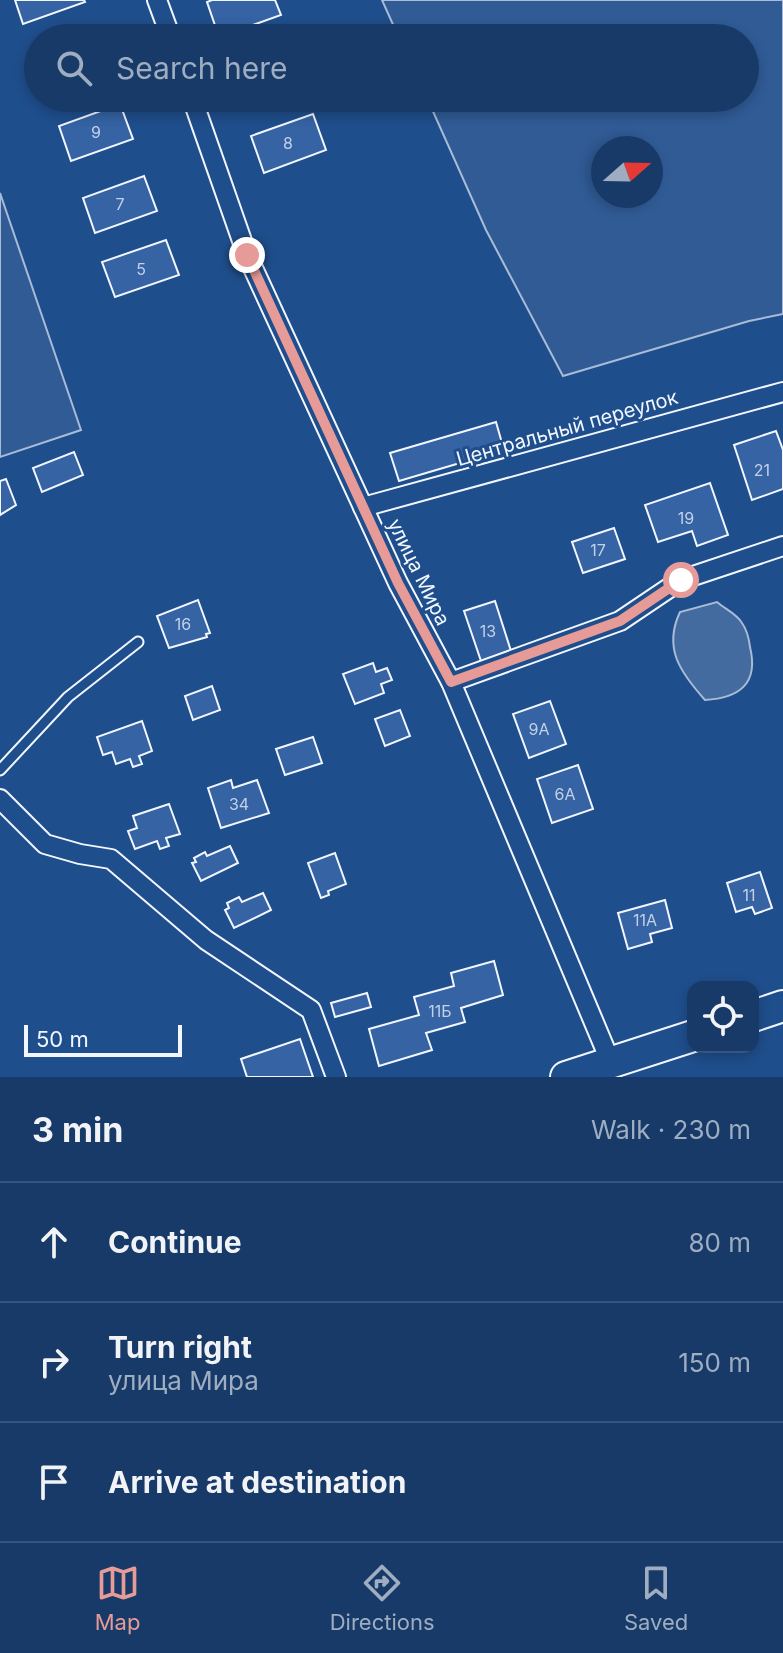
<!DOCTYPE html>
<html lang="en">
<head>
<meta charset="utf-8">
<style>
  body { margin:0; font-family:Inter,sans-serif; background:#244571; color:#f1f3f6 }
  .controls { position:absolute; right:24px; bottom:24px; display:grid; overflow:hidden; border-radius:16px; box-shadow:0 4px 12px #0003 }
  .controls button { width:72px; height:72px; display:grid; place-items:center; padding:0; border:0; border-bottom:2px solid #36547d; background:#173a69; color:#f1f3f6; font:40px sans-serif }
  .compass { position:absolute; left:591px; top:136px; width:72px; height:72px; border-radius:50%; background:#173a69; box-shadow:0 4px 12px #0003; rotate:70deg }
  .scale { position:absolute; left:24px; bottom:20px; width:158px; box-sizing:border-box; padding-left:8px; border:4px solid #f2f6ff; border-top:0; font-size:22px; line-height:28px; white-space:nowrap; color:#f2f6ff; -webkit-text-stroke:6px #1f4e8c; paint-order:stroke }
  .stop { position:absolute; width:24px; height:24px; margin:-18px; border:6px solid #e69b98; border-radius:50%; background:#fff }
  .stop.end { background:#e69b98; border-color:#fff; box-shadow:0 2px 8px #0008 }
  .list { margin:0; padding:0; list-style:none }
  h2 { display:flex; justify-content:space-between; align-items:center; height:104px; margin:0; padding:0 32px; font-size:34px }
  h2 small { font-size:26px; font-weight:400; color:#9eadc0 }
  .list li { display:grid; grid-template-columns:52px 1fr auto; gap:24px; align-items:center; box-sizing:border-box; height:120px; padding:0 32px; border-top:2px solid #36547d }
  .list b { display:block; font-size:30px; white-space:nowrap }
  .list p { margin:0; font-size:26px; white-space:nowrap; color:#9eadc0 }
  .list em { font-size:26px; font-style:normal; color:#9eadc0 }
  .icon { flex:none; width:44px; height:44px; fill:none; stroke:currentColor; stroke-width:2; stroke-linecap:round; stroke-linejoin:round }
  .map { position:relative; flex:none; width:783px; height:1077px; overflow:hidden }
  .search { position:absolute; background:#173a69; box-shadow:0 4px 12px #0003; left:24px; right:24px; top:24px; height:88px; display:flex; align-items:center; gap:20px; box-sizing:border-box; padding:0 28px; border-radius:44px; color:#9eadc0; font-size:30px }
  .sheet { height:464px; background:#173a69 }
  nav { display:flex; justify-content:space-around; align-items:center; box-sizing:border-box; height:112px; border-top:2px solid #36547d; background:#173a69; font-size:22px; color:#9eadc0 }
  nav a { display:grid; justify-items:center; gap:4px }
  nav .on { color:#e69b98 }
  .map>svg:first-child { display:block }
  .built { fill:#305b95; stroke:#a8bbd7; stroke-width:2; fill-rule:evenodd }
  .water { fill:#446ba0; stroke:#a8bbd7; stroke-width:2 }
  .building { fill:#3563a3; stroke:#f2f6ff; stroke-width:2 }
  .lines { fill:none; stroke-linecap:round; stroke-linejoin:round }
  .lane-casing { stroke:#f2f6ff; stroke-width:13 }
  .street-casing { stroke:#f2f6ff; stroke-width:22 }
  .primary-casing { stroke:#f2f6ff; stroke-width:34 }
  .lane { stroke:#1f4e8c; stroke-width:9 }
  .street { stroke:#1f4e8c; stroke-width:18 }
  .primary { stroke:#1f4e8c; stroke-width:30 }
  .route { stroke:#e69b98; stroke-width:10 }
  .labels { text-anchor:middle; stroke-width:6; stroke-linejoin:round; paint-order:stroke }
  .number-label { font-size:16px; fill:#c3d1e8 }
  .street-label { font-size:20px; fill:#f2f6ff; stroke:#1f4e8c }
</style>
</head>
<body>
<div class="map">
<svg width="783" height="1077" viewBox="0 0 783 1077">
  <rect width="100%" height="100%" fill="#1f4e8c"/>
  <g class="built">
    <path d="M 382,0 L 783,0 L 783,314 L 749,321 L 563,376 L 486,230 L 427,98 L 745,98 L 745,38 L 399,38 ZM 603,148 L 651,148 L 651,196 L 603,196 Z"/>
    <path d="M 0,193 L 81,430 L 0,457 Z"/>
  </g>
  <path class="water" d="M 717,602 C 725,609 737,614 742,623 C 747,630 749,639 750,647 C 759,684 739,698 705,700 C 680,672 663,648 680,612 Z"/>
  <g class="building">
    <path d="M 15,0 L 84,0 L 85,2 L 23,24 Z"/>
    <path d="M 212,0 L 275,0 L 281,15 L 219,37 L 207,2 Z"/>
    <path d="M 239,98 L 273,98 L 243,109 Z"/>
    <path d="M 120,104 L 133,139 L 71,161 L 59,126 Z"/>
    <path d="M 313,114 L 326,150 L 264,173 L 251,136 Z"/>
    <path d="M 144,176 L 157,211 L 95,233 L 83,198 Z"/>
    <path d="M 166,240 L 179,275 L 115,297 L 102,262 Z"/>
    <path d="M 496,422 L 504,450 L 399,481 L 390,453 Z"/>
    <path d="M 776,431 L 783,450 L 783,489 L 752,500 L 734,445 Z"/>
    <path d="M 74,452 L 83,475 L 42,492 L 33,468 Z"/>
    <path d="M 6,479 L 16,505 L 0,515 L 0,481 Z"/>
    <path d="M 710,483 L 728,535 L 697,546 L 692,531 L 658,542 L 645,505 Z"/>
    <path d="M 614,528 L 625,559 L 583,573 L 572,542 Z"/>
    <path d="M 198,600 L 210,633 L 206,634 L 207,637 L 169,648 L 157,616 Z"/>
    <path d="M 495,601 L 511,651 L 481,661 L 464,611 Z"/>
    <path d="M 373,663 L 376,672 L 387,668 L 392,680 L 381,684 L 384,693 L 355,704 L 343,674 Z"/>
    <path d="M 212,686 L 220,710 L 193,720 L 185,696 Z"/>
    <path d="M 550,701 L 566,744 L 529,758 L 513,714 Z"/>
    <path d="M 400,710 L 410,736 L 385,746 L 375,719 Z"/>
    <path d="M 142,721 L 152,751 L 139,756 L 142,764 L 133,767 L 130,759 L 116,764 L 112,752 L 103,755 L 97,737 Z"/>
    <path d="M 313,737 L 322,763 L 285,775 L 276,749 Z"/>
    <path d="M 578,765 L 593,809 L 552,823 L 537,779 Z"/>
    <path d="M 231,780 L 233,788 L 257,780 L 269,813 L 221,828 L 208,788 Z"/>
    <path d="M 169,804 L 180,834 L 166,838 L 169,846 L 160,849 L 157,841 L 135,849 L 128,831 L 137,828 L 133,816 Z"/>
    <path d="M 230,846 L 238,863 L 201,881 L 192,863 L 196,862 L 194,858 L 205,852 L 207,856 Z"/>
    <path d="M 335,853 L 346,884 L 328,891 L 329,895 L 321,898 L 308,863 Z"/>
    <path d="M 760,872 L 772,908 L 755,914 L 752,907 L 736,912 L 727,883 Z"/>
    <path d="M 263,893 L 271,910 L 234,928 L 225,910 L 229,908 L 227,903 L 239,897 L 242,902 Z"/>
    <path d="M 665,900 L 672,928 L 650,934 L 652,942 L 628,949 L 618,913 Z"/>
    <path d="M 494,961 L 503,995 L 461,1008 L 465,1022 L 426,1033 L 432,1050 L 379,1066 L 369,1029 L 419,1015 L 414,997 L 454,986 L 451,973 Z"/>
    <path d="M 367,993 L 371,1007 L 335,1017 L 331,1003 Z"/>
    <path d="M 300,1039 L 313,1077 L 247,1077 L 241,1059 Z"/>
  </g>
  <g class="lines">
    <defs>
      <path id="lane" d="M 0,770 L 68,697 L 138,642"/>
      <g id="street">
        <path d="M 157,0 L 171,38"/>
        <path d="M 192,98 L 247,255 L 398,583 L 451,682 L 611,1063"/>
        <path d="M 363,507 L 783,392"/>
        <path d="M 451,682 L 620,621 L 681,580 L 783,546"/>
        <path d="M 0,799 L 45,844 L 80,854 L 111,859 L 206,940 L 311,1010 L 336,1077"/>
      </g>
      <g id="primary">
        <path d="M 753,1016 L 783,1006"/>
        <path d="M 566,1077 L 693,1036"/>
      </g>
    </defs>
    <use href="#lane" class="lane-casing"/>
    <use href="#street" class="street-casing"/>
    <use href="#primary" class="primary-casing"/>
    <use href="#lane" class="lane"/>
    <use href="#street" class="street"/>
    <use href="#primary" class="primary"/>
  </g>
  <g class="lines">
    <path class="route" d="M 247,255 L 398,583 L 451,682 L 620,621 L 681,580"/>
  </g>
  <g class="labels">
    <g class="number-label">
      <text x="96" y="138">9</text>
      <text x="288" y="149">8</text>
      <text x="120" y="210">7</text>
      <text x="141" y="275">5</text>
      <text x="762" y="476">21</text>
      <text x="686" y="524">19</text>
      <text x="598" y="556">17</text>
      <text x="183" y="630">16</text>
      <text x="488" y="637">13</text>
      <text x="539" y="735">9А</text>
      <text x="565" y="800">6А</text>
      <text x="239" y="810">34</text>
      <text x="749" y="901">11</text>
      <text x="645" y="926">11А</text>
      <text x="440" y="1017">11Б</text>
    </g>
    <g class="street-label">
      <text transform="translate(567 428) rotate(-16)" y="7">Центральный переулок</text>
      <text transform="translate(419 572) rotate(64)" y="7">улица Мира</text>
    </g>
  </g>
</svg>
<div class="controls">
<button><svg class="icon" aria-label="locate" viewBox="0 0 24 24"><circle cx="12" cy="12" r="6"/><path d="M12 2v4M12 18v4M2 12h4M18 12h4"/></svg></button>
</div>
<svg class="compass" viewBox="-18 -18 36 36"><path d="M0-13l5 13h-10z" fill="#e53935"/><path d="M0 13l5-13h-10z" fill="#9eadc0"/></svg>
<div class="scale">50 m</div>
<div class="stop" style="left:681px;top:580px"></div>
<div class="stop end" style="left:247px;top:255px"></div>
<div class="search"><svg class="icon" aria-label="search" viewBox="0 0 24 24"><circle cx="10" cy="10" r="6"/><path d="M15 15l6 6"/></svg>Search here</div>
</div>
<section class="sheet">
<h2>3 min<small>Walk · 230 m</small></h2>
<ul class="list">
<li><svg class="icon" aria-label="ahead" viewBox="0 0 24 24"><path d="M12 20V5M6 11l6-6 6 6"/></svg><div><b>Continue</b></div><em>80 m</em></li>
<li><svg class="icon" aria-label="right" viewBox="0 0 24 24"><path d="M7 20v-9h11M14 6l5 5-5 5"/></svg><div><b>Turn right</b><p>улица Мира</p></div><em>150 m</em></li>
<li><svg class="icon" aria-label="arrive" viewBox="0 0 24 24"><path d="M6 21V4h12l-3 4 3 4H6"/></svg><div><b>Arrive at destination</b></div></li>
</ul>
</section>
<nav>
<a class="on"><svg class="icon" aria-label="map" viewBox="0 0 24 24"><path d="M3 6l6-2 6 2 6-2v14l-6 2-6-2-6 2zM9 4v14M15 6v14"/></svg>Map</a>
<a><svg class="icon" aria-label="directions" viewBox="0 0 24 24"><path d="M12 3l9 9-9 9-9-9zM9 14v-3h6M13 9l2 2-2 2"/></svg>Directions</a>
<a><svg class="icon" aria-label="saved" viewBox="0 0 24 24"><path d="M7 4h10v16l-5-4-5 4z"/></svg>Saved</a>
</nav>
</body>
</html>
